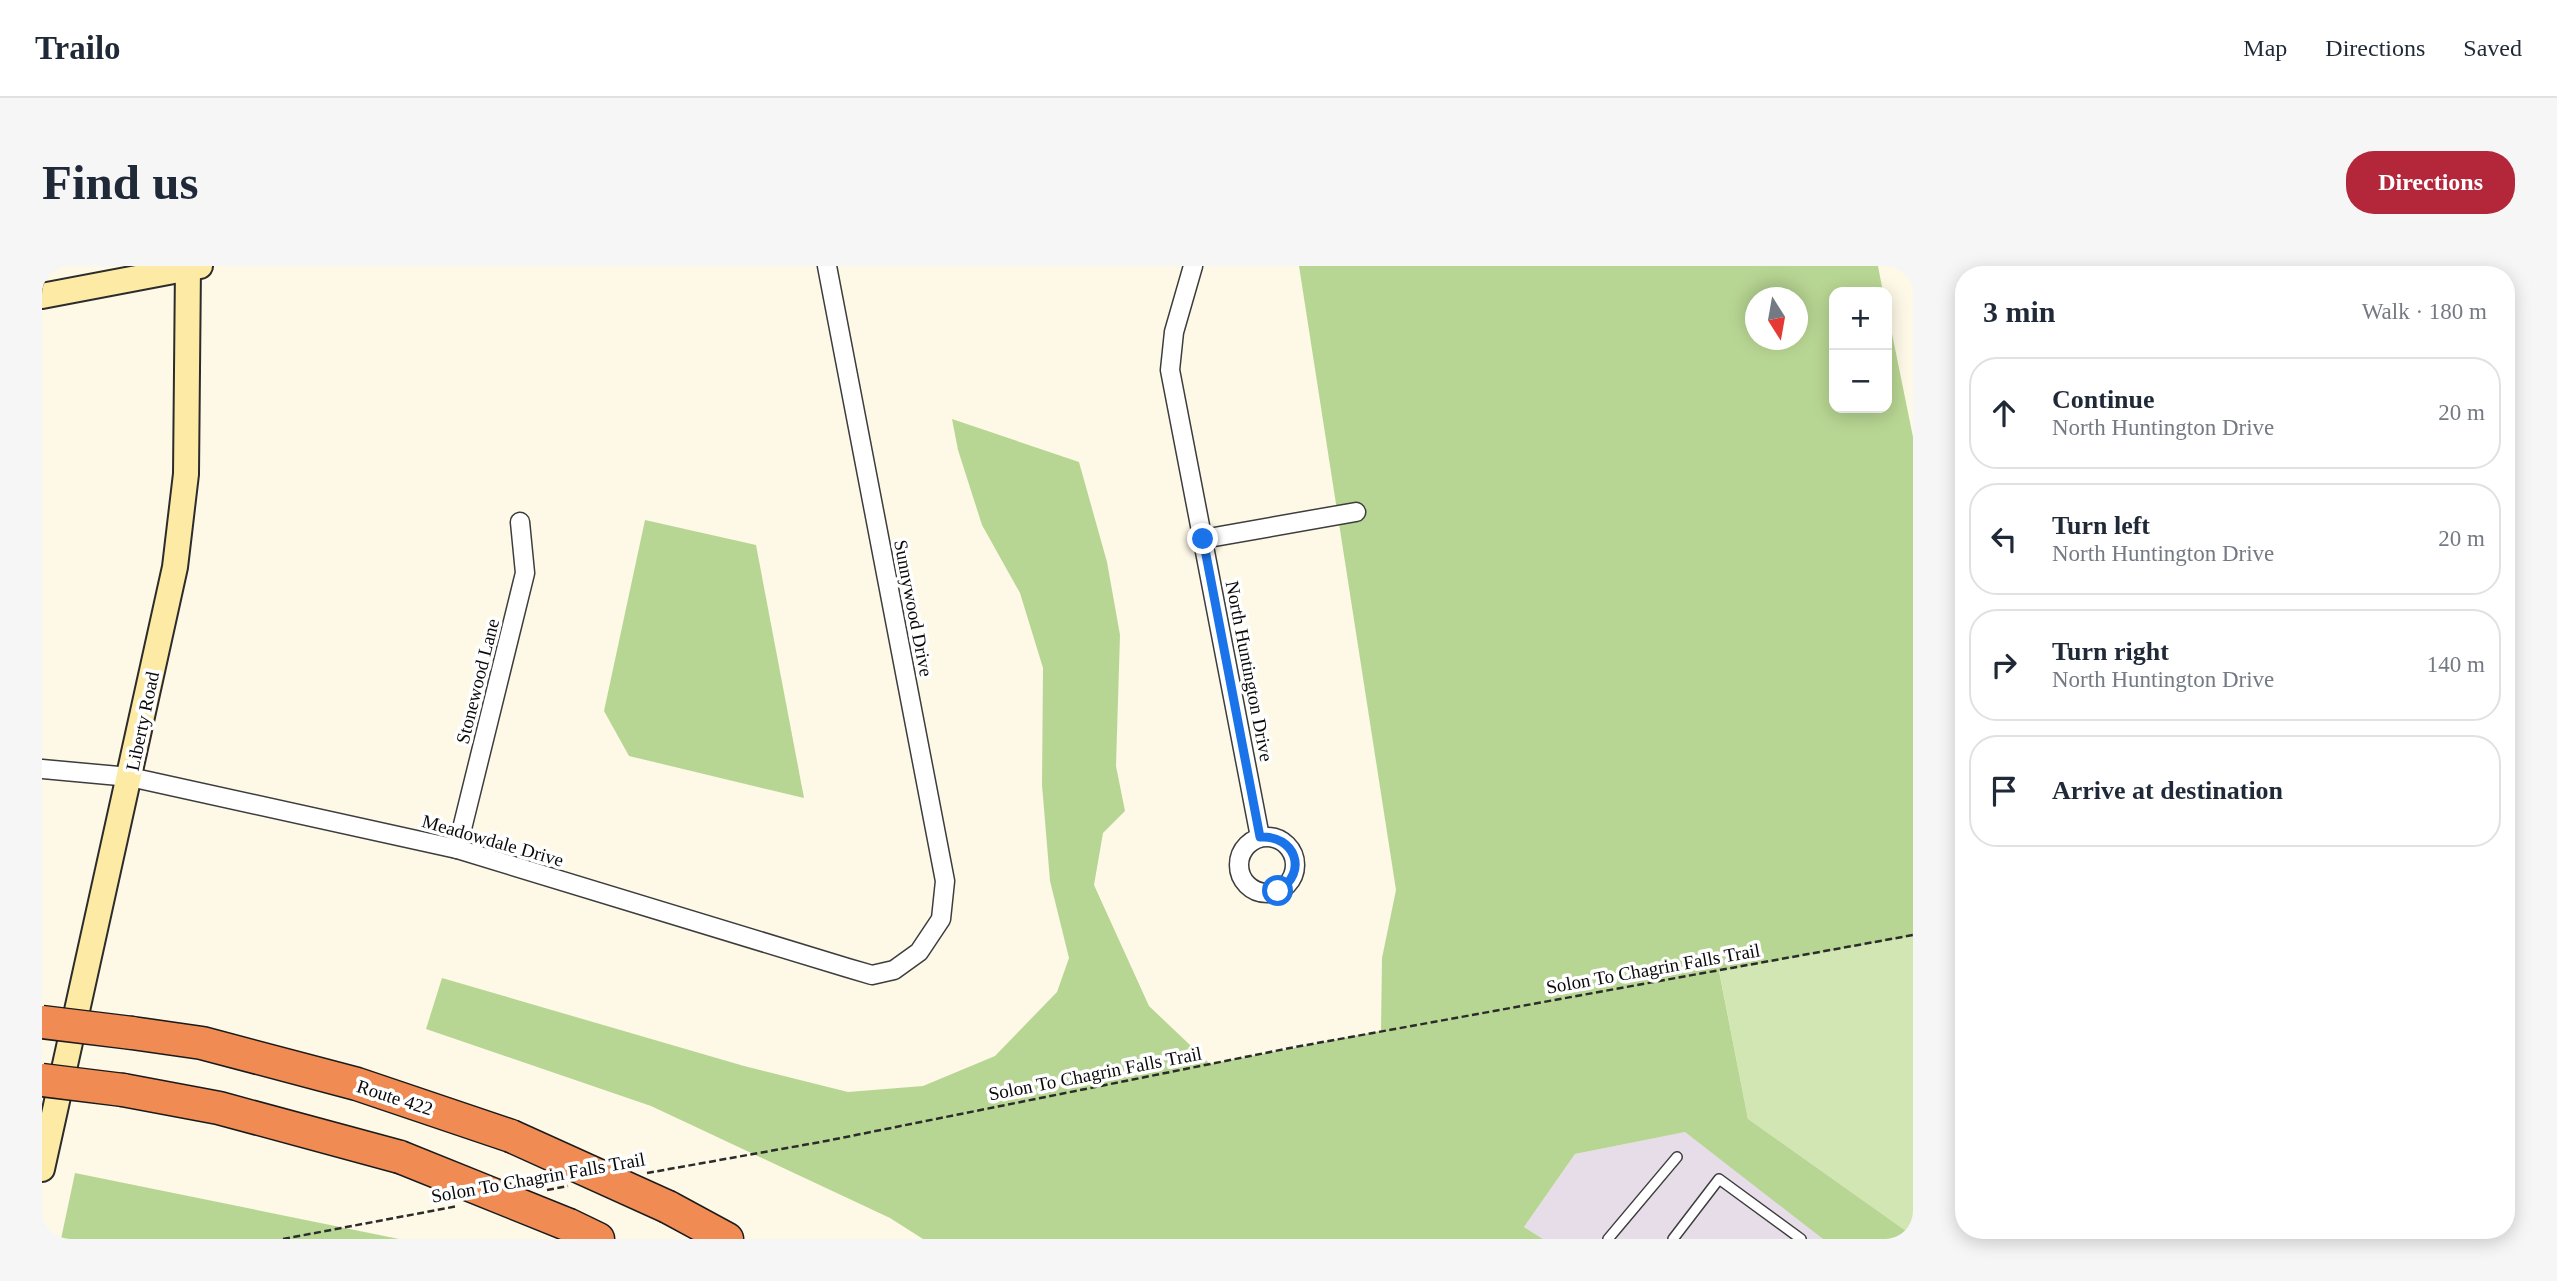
<!DOCTYPE html>
<html lang="en">
<head>
<meta charset="utf-8">
<style>
  body { margin:0; font-family:"Times New Roman",serif; background:#f6f6f7; color:#1f2937 }
  .controls { position:absolute; right:21px; top:21px; display:grid; overflow:hidden; border-radius:14px; box-shadow:0 4px 18px #0003 }
  .controls button { width:63px; height:63px; display:grid; place-items:center; padding:0; border:0; border-bottom:2px solid #e0e1e3; background:#fff; color:#1f2937; font:35px sans-serif }
  .compass { position:absolute; left:1703px; top:21px; width:63px; height:63px; border-radius:50%; background:#fff; box-shadow:0 4px 18px #0003; rotate:169deg }
  .stop { position:absolute; width:21px; height:21px; margin:-16px; border:5px solid #1a73e8; border-radius:50%; background:#fff }
  .stop.end { background:#1a73e8; border-color:#fff; box-shadow:0 2px 7px #0008 }
  .list { margin:0; padding:0; list-style:none }
  h2 { display:flex; justify-content:space-between; align-items:center; height:91px; margin:0; padding:0 28px; font-size:30px }
  h2 small { font-size:23px; font-weight:400; color:#747a83 }
  .list li { display:grid; grid-template-columns:46px 1fr auto; gap:21px; align-items:center; box-sizing:border-box; height:112px; margin:0 14px 14px; padding:0 14px; border:2px solid #e0e1e3; border-radius:28px }
  .list b { display:block; font-size:26px; white-space:nowrap }
  .list p { margin:0; font-size:23px; white-space:nowrap; color:#747a83 }
  .list em { font-size:23px; font-style:normal; color:#747a83 }
  .icon { flex:none; width:38px; height:38px; fill:none; stroke:currentColor; stroke-width:2; stroke-linecap:round; stroke-linejoin:round }
  .map { position:relative; flex:none; width:1871px; height:973px; overflow:hidden; border-radius:28px }
  header { display:flex; align-items:center; gap:42px; box-sizing:border-box; height:98px; padding:0 35px; background:#fff; border-bottom:2px solid #e0e1e3 }
  header strong { font-size:33px }
  nav { display:flex; gap:38px; margin-inline-start:auto; font-size:24px }
  .intro { display:flex; align-items:center; justify-content:space-between; box-sizing:border-box; height:168px; padding:0 42px }
  h1 { margin:0; font-size:49px }
  .button { padding:18px 32px; border-radius:28px; background:#b4273b; color:#fff; font-size:24px; font-weight:700 }
  main { display:flex; gap:42px; padding:0 42px }
  aside { flex:1; background:#fff; border-radius:28px; box-shadow:0 4px 18px #0003 }
  .map>svg:first-child { display:block }
  .industrial { fill:#e7dde9 }
  .green { fill:#d2e6b3 }
  .forest { fill:#b8d693; fill-rule:evenodd }
  .lines { fill:none; stroke-linecap:round; stroke-linejoin:round }
  .lane-casing { stroke:#3d3d3d; stroke-width:12 }
  .street-casing { stroke:#3d3d3d; stroke-width:21 }
  .secondary-casing { stroke:#2c2c2c; stroke-width:28 }
  .highway-casing { stroke:#1b1b1b; stroke-width:35 }
  .path { stroke:#2c2c2c; stroke-width:2.5; stroke-dasharray:7 3.5; stroke-linecap:butt }
  .lane { stroke:#fff; stroke-width:9 }
  .street { stroke:#fff; stroke-width:18 }
  .secondary { stroke:#fdeaa4; stroke-width:24 }
  .highway { stroke:#f08c53; stroke-width:32 }
  .highway-bridge-casing { stroke:#1b1b1b; stroke-width:35; stroke-linecap:butt }
  .highway-bridge { stroke:#f08c53; stroke-width:32 }
  .route { stroke:#1a73e8; stroke-width:9 }
  .labels { text-anchor:middle; stroke-width:7; stroke-linejoin:round; paint-order:stroke }
  .street-label { font-size:19px; fill:#0a0a0a; stroke:#fff }
</style>
</head>
<body>
<header>
<strong>Trailo</strong>
<nav><a>Map</a><a>Directions</a><a>Saved</a></nav>
</header>
<div class="intro"><h1>Find us</h1><a class="button">Directions</a></div>
<main>
<div class="map">
<svg width="1871" height="973" viewBox="0 0 1871 973">
  <rect width="100%" height="100%" fill="#fef8e7"/>
  <path class="industrial" d="M 1706,853 L 1871,970 L 1871,973 L 1501,973 L 1482,961 L 1533,888 Z"/>
  <path class="green" d="M 1871,669 L 1871,970 L 1706,853 L 1677,704 Z"/>
  <g class="forest">
    <path d="M 1257,0 L 1836,0 L 1841,26 L 1792,26 L 1792,142 L 1845,142 L 1845,43 L 1871,171 L 1871,670 L 1677,705 L 1706,853 L 1871,970 L 1871,973 L 1781,973 L 1643,866 L 1533,888 L 1482,961 L 1501,973 L 881,973 L 848,952 L 609,840 L 384,763 L 400,712 L 702,800 L 806,826 L 881,820 L 953,790 L 1015,726 L 1027,692 L 1008,615 L 1000,519 L 1001,402 L 978,327 L 940,259 L 916,184 L 910,153 L 1037,196 L 1065,296 L 1078,369 L 1074,500 L 1083,545 L 1061,567 L 1052,619 L 1107,740 L 1168,798 L 1339,765 L 1340,692 L 1354,624 ZM 1714,32 L 1756,32 L 1756,74 L 1714,74 Z"/>
    <path d="M 603,254 L 714,279 L 762,532 L 587,490 L 562,445 Z"/>
    <path d="M 33,907 L 357,973 L 19,973 Z"/>
  </g>
  <g class="lines">
    <defs>
      <g id="lane">
        <path d="M 1566,973 L 1635,891"/>
        <path d="M 1631,973 L 1677,913 L 1759,973"/>
      </g>
      <g id="street">
        <path d="M 1151,0 L 1132,66 L 1128,104 L 1218,571"/>
        <path d="M 1161,273 L 1314,246"/>
        <path d="M 0,503 L 88,511 L 415,583 L 806,702 L 830,709 L 852,704 L 877,686 L 899,653 L 903,615 L 785,0"/>
        <circle cx="1225" cy="599" r="28"/>
        <path d="M 415,583 L 483,307 L 478,256"/>
      </g>
      <g id="secondary">
        <path d="M 0,30 L 158,0"/>
        <path d="M 0,903 L 133,301 L 144,208 L 146,0"/>
      </g>
      <g id="highway">
        <path d="M 90,767 L 160,777 L 315,818 L 469,870"/>
        <path d="M 81,824 L 177,842 L 358,891"/>
        <path d="M 626,941 L 685,973"/>
        <path d="M 527,959 L 556,973"/>
      </g>
    </defs>
    <use href="#lane" class="lane-casing"/>
    <use href="#street" class="street-casing"/>
    <use href="#secondary" class="secondary-casing"/>
    <use href="#highway" class="highway-casing"/>
    <g class="path">
      <path d="M 605,907 L 784,875 L 1248,782 L 1871,669"/>
      <path d="M 505,924 L 526,920"/>
      <path d="M 241,973 L 416,940"/>
    </g>
    <use href="#lane" class="lane"/>
    <use href="#street" class="street"/>
    <use href="#secondary" class="secondary"/>
    <use href="#highway" class="highway"/>
    <defs>
      <g id="highway-bridge">
        <path d="M 0,756 L 90,767"/>
        <path d="M 0,814 L 81,824"/>
        <path d="M 469,870 L 626,941"/>
        <path d="M 358,891 L 527,959"/>
      </g>
    </defs>
    <use href="#highway-bridge" class="highway-bridge-casing"/>
    <use href="#highway-bridge" class="highway-bridge"/>
  </g>
  <g class="lines">
    <path class="route" d="M 1161,273 L 1218,571 C 1253,569 1267,606 1236,625"/>
  </g>
  <g class="labels">
    <g class="street-label">
      <text transform="translate(872 342) rotate(79)" y="7">Sunnywood Drive</text>
      <text transform="translate(1208 405) rotate(79)" y="7">North Huntington Drive</text>
      <text transform="translate(435 415) rotate(-76)" y="7">Stonewood Lane</text>
      <text transform="translate(100 455) rotate(-78)" y="7">Liberty Road</text>
      <text transform="translate(451 574) rotate(16)" y="7">Meadowdale Drive</text>
      <text transform="translate(1611 702) rotate(-10)" y="7">Solon To Chagrin Falls Trail</text>
      <text transform="translate(1053 807) rotate(-11)" y="7">Solon To Chagrin Falls Trail</text>
      <text transform="translate(353 831) rotate(18)" y="7">Route 422</text>
      <text transform="translate(496 911) rotate(-10)" y="7">Solon To Chagrin Falls Trail</text>
    </g>
  </g>
</svg>
<div class="controls">
<button>+</button>
<button>−</button>
</div>
<svg class="compass" viewBox="-18 -18 36 36"><path d="M0-13l5 13h-10z" fill="#e53935"/><path d="M0 13l5-13h-10z" fill="#747a83"/></svg>
<div class="stop" style="left:1236px;top:625px"></div>
<div class="stop end" style="left:1161px;top:273px"></div>
</div>
<aside>
<h2>3 min<small>Walk · 180 m</small></h2>
<ul class="list">
<li><svg class="icon" aria-label="ahead" viewBox="0 0 24 24"><path d="M12 20V5M6 11l6-6 6 6"/></svg><div><b>Continue</b><p>North Huntington Drive</p></div><em>20 m</em></li>
<li><svg class="icon" aria-label="left" viewBox="0 0 24 24"><path d="M17 20v-9H6M10 6l-5 5 5 5"/></svg><div><b>Turn left</b><p>North Huntington Drive</p></div><em>20 m</em></li>
<li><svg class="icon" aria-label="right" viewBox="0 0 24 24"><path d="M7 20v-9h11M14 6l5 5-5 5"/></svg><div><b>Turn right</b><p>North Huntington Drive</p></div><em>140 m</em></li>
<li><svg class="icon" aria-label="arrive" viewBox="0 0 24 24"><path d="M6 21V4h12l-3 4 3 4H6"/></svg><div><b>Arrive at destination</b></div></li>
</ul>
</aside>
</main>
</body>
</html>
